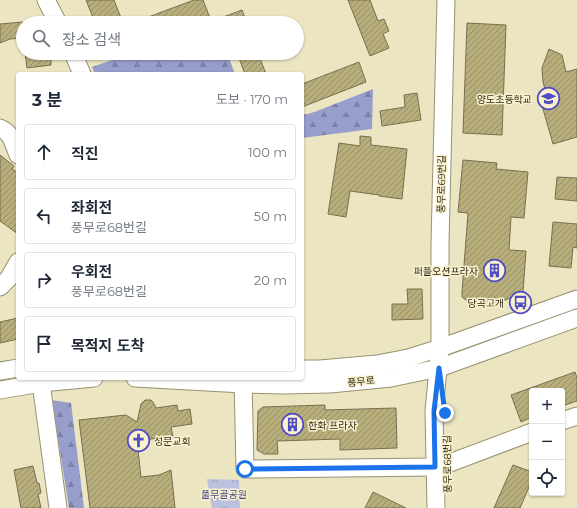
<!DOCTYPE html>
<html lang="ko">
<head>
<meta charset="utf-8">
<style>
  body { margin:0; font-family:Montserrat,"Noto Sans KR",sans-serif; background:#f2f2f3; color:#1f2937 }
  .controls { position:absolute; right:12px; bottom:12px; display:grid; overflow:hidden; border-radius:4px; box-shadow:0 1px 3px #0004 }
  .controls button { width:36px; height:36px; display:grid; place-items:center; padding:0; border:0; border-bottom:1px solid #e0e1e3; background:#fff; color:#1f2937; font:20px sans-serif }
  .stop { position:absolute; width:12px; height:12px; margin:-9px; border:3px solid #1a73e8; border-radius:50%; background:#fff }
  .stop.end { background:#1a73e8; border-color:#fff; box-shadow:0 1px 4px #0008 }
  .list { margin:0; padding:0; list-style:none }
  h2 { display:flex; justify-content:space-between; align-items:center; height:52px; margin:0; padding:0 16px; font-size:17px }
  h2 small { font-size:13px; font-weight:400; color:#747a83 }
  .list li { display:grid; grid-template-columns:26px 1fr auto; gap:12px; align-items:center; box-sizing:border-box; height:56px; margin:0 8px 8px; padding:0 8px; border:1px solid #e0e1e3; border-radius:4px }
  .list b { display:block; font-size:15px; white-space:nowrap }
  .list p { margin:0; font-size:13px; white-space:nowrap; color:#747a83 }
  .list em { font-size:13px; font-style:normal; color:#747a83 }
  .icon { flex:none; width:22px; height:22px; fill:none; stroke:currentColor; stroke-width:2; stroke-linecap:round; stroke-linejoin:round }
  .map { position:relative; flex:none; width:577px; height:508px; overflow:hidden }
  .search { position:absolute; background:#fff; box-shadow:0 1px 3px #0004; left:16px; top:16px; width:288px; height:44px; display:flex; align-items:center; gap:10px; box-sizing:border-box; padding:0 14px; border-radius:22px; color:#747a83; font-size:15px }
  .panel { position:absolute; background:#fff; box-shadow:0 1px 3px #0004; left:16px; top:72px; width:288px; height:308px; border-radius:4px }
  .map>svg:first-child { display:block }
  .forest { fill:url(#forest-firs) }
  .park { fill:url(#park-crowns) }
  .building { fill:url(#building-hatch); stroke:#766f4f }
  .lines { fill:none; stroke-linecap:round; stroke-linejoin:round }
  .minor-casing { stroke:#989170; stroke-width:19 }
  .minor { stroke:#fff; stroke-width:17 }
  .route { stroke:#1a73e8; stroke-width:5 }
  .labels { text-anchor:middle; stroke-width:3; stroke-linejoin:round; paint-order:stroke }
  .poi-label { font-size:10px; fill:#2d2a1d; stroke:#faf2ce; text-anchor:end }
  .street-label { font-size:10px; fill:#2d2a1d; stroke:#faf2ce }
  .park-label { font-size:10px; fill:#454984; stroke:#faf2ce }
</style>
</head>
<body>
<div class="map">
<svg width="577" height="508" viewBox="0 0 577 508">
  <defs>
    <pattern id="forest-firs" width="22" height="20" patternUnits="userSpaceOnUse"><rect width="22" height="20" fill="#979ecc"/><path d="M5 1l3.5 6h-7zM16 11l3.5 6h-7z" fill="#7c81a5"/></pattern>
    <pattern id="park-crowns" width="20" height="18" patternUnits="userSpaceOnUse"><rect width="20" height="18" fill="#bcc1e0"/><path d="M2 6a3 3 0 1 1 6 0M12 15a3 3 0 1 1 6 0" fill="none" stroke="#a2a6c0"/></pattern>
    <pattern id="building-hatch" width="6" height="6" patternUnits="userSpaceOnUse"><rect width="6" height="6" fill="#b8ae7c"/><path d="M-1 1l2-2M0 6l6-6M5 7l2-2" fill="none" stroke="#968e65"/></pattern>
  </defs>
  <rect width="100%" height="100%" fill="#ece5c1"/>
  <g class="forest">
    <path d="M 132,53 L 227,53 L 235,74 L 124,74 C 115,72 104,74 95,74 L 92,67 Z"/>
    <path d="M 373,89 L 372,129 L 302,138 L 302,114 L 308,114 L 317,111 Z"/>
    <path d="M 52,400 L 71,403 L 84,508 L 69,508 Z"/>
  </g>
  <path class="park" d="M 207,479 L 239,480 L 240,508 L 212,508 Z"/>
  <g class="building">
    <path d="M 86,0 L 114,0 L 123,23 L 95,23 Z"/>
    <path d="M 194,0 L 203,0 L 210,18 L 196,23 L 135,23 L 135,22 Z"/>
    <path d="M 348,0 L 370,0 L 378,21 L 384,19 L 389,31 L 383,34 L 389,48 L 370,56 Z"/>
    <path d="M 242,10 L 247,23 L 210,23 L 210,22 Z"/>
    <path d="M 23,22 L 23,38 L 10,39 L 0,43 L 0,24 Z"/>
    <path d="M 467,23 L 506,25 L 502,135 L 463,133 Z"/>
    <path d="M 549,49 L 562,55 L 566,72 L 577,69 L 577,137 L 553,144 L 539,95 L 546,93 L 543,82 L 542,68 Z"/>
    <path d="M 25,53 L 51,53 L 51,65 L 27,68 Z"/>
    <path d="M 237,53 L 258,53 L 266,74 L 245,74 Z"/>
    <path d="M 359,62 L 366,82 L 302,107 L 302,84 Z"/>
    <path d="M 417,93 L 421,120 L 382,126 L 380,111 L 405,107 L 404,95 Z"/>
    <path d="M 360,136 L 371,137 L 371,145 L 407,149 L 402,199 L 379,196 L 379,195 L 350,191 L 346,217 L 328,214 L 339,143 L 360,146 Z"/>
    <path d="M 0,155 L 14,166 L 12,169 L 18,173 L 18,234 L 0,221 Z"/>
    <path d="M 463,160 L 497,163 L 496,169 L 528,172 L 524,218 L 511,217 L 509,250 L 526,251 L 523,292 L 501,302 L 468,300 L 466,300 L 462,297 L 462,292 L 468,213 L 458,212 Z"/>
    <path d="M 557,177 L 577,178 L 577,201 L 555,199 Z"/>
    <path d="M 553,222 L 577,224 L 577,248 L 573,247 L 571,268 L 549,266 Z"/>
    <path d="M 407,289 L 422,289 L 423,319 L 392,320 L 392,304 L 408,304 Z"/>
    <path d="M 18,318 L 18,339 L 0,343 L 0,322 Z"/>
    <path d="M 575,372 L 577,378 L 577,401 L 562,406 L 562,391 L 532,391 L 532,417 L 521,422 L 511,395 Z"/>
    <path d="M 145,400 L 151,400 L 153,402 L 156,408 L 177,405 L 178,411 L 190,409 L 192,424 L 171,427 L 173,436 L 137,441 L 141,477 L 159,475 L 171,470 L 175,508 L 90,508 L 79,420 L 126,415 L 137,422 L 141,404 Z"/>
    <path d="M 325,405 L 325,410 L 396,408 L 397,448 L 340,450 L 340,439 L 277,441 L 278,454 L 264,454 L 257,450 L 258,411 L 263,407 Z"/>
    <path d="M 513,465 L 532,472 L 532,480 L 520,508 L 494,508 Z"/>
    <path d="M 33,466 L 37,483 L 39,483 L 41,493 L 38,494 L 41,508 L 21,508 L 14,470 Z"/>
    <path d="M 373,492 L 406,508 L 365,508 Z"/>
  </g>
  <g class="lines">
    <defs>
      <g id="minor">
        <path d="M 46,0 L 58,23"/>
        <path d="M 73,53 L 82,74"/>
        <path d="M 0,128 C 12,133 13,143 18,155"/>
        <path d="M 0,287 L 9,278 L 18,262"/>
        <path d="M 302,369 L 320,369 L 377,364 L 408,358 L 440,348 L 577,299"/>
        <path d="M 0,371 L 18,368"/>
        <path d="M 135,378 L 243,384 L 283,385 L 330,384 L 391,378 L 439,368 L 577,318"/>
        <path d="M 243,378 L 245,469 L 435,467"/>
        <path d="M 41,383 L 58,508"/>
        <path d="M 0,390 L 41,383 L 94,378"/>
        <path d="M 562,421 L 577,416"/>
        <path d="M 447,464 L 532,432"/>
        <path d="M 436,508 L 434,411 L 440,348 L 440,243 L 446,0"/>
      </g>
    </defs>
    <use href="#minor" class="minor-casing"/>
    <use href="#minor" class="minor"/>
  </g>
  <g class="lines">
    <path class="route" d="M 245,469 L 435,467 L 434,411 L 439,368 L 445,413"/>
  </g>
  <defs>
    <symbol id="school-ring" viewBox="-11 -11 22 22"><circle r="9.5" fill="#faf2ce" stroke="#504dc4" stroke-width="1.5"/><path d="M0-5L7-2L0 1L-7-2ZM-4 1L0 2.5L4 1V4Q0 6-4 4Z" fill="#504dc4"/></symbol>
    <symbol id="building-ring" viewBox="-11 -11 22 22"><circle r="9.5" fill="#faf2ce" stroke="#504dc4" stroke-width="1.5"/><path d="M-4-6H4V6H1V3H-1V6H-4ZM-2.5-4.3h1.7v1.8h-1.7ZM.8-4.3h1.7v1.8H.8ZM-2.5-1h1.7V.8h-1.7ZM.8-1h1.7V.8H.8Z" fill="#504dc4"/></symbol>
    <symbol id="bus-ring" viewBox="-11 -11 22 22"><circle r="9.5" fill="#faf2ce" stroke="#504dc4" stroke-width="1.5"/><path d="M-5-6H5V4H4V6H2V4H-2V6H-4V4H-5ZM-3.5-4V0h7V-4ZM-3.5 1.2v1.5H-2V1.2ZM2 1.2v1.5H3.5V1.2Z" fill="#504dc4"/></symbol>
    <symbol id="church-ring" viewBox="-11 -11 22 22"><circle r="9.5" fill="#faf2ce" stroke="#504dc4" stroke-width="1.5"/><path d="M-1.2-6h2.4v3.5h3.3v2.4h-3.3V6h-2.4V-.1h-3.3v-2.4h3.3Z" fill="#504dc4"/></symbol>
  </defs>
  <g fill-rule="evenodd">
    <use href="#school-ring" x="536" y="86" width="25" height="25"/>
    <use href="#building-ring" x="482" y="258" width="25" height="25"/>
    <use href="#bus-ring" x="508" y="290" width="25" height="25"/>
    <use href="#building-ring" x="280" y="412" width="25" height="25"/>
    <use href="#church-ring" x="126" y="428" width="25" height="25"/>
  </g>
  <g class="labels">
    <g class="poi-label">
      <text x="532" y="103">양도초등학교</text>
      <text x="478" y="275">퍼플오션프라자</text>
      <text x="504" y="307">당곡고개</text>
      <text x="308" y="429" text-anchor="start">한화 프라자</text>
      <text x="154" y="445" text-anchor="start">성문교회</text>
    </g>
    <g class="street-label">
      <text transform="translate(441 184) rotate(-89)" y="4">풍무로69번길</text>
      <text transform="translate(361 381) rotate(-6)" y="4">풍무로</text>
      <text transform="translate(447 464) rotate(-91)" y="4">풍무로68번길</text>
    </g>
    <g class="park-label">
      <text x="224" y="498">풀무골공원</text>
    </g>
  </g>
</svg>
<div class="controls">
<button>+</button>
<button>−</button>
<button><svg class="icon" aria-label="locate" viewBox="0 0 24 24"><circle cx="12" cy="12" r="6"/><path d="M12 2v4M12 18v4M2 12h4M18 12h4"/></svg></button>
</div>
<div class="stop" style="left:245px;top:469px"></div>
<div class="stop end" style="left:445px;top:413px"></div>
<div class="search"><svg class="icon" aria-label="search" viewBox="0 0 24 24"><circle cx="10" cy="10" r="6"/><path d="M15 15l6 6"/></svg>장소 검색</div>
<section class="panel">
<h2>3 분<small>도보 · 170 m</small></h2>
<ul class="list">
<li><svg class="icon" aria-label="ahead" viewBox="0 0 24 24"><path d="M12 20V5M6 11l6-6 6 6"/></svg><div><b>직진</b></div><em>100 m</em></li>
<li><svg class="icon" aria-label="left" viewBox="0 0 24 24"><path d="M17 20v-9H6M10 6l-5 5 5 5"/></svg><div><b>좌회전</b><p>풍무로68번길</p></div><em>50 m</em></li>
<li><svg class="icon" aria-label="right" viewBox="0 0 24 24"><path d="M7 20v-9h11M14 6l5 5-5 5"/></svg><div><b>우회전</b><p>풍무로68번길</p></div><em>20 m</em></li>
<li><svg class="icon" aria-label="arrive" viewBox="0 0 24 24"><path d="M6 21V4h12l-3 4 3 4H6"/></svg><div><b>목적지 도착</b></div></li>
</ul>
</section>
</div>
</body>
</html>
